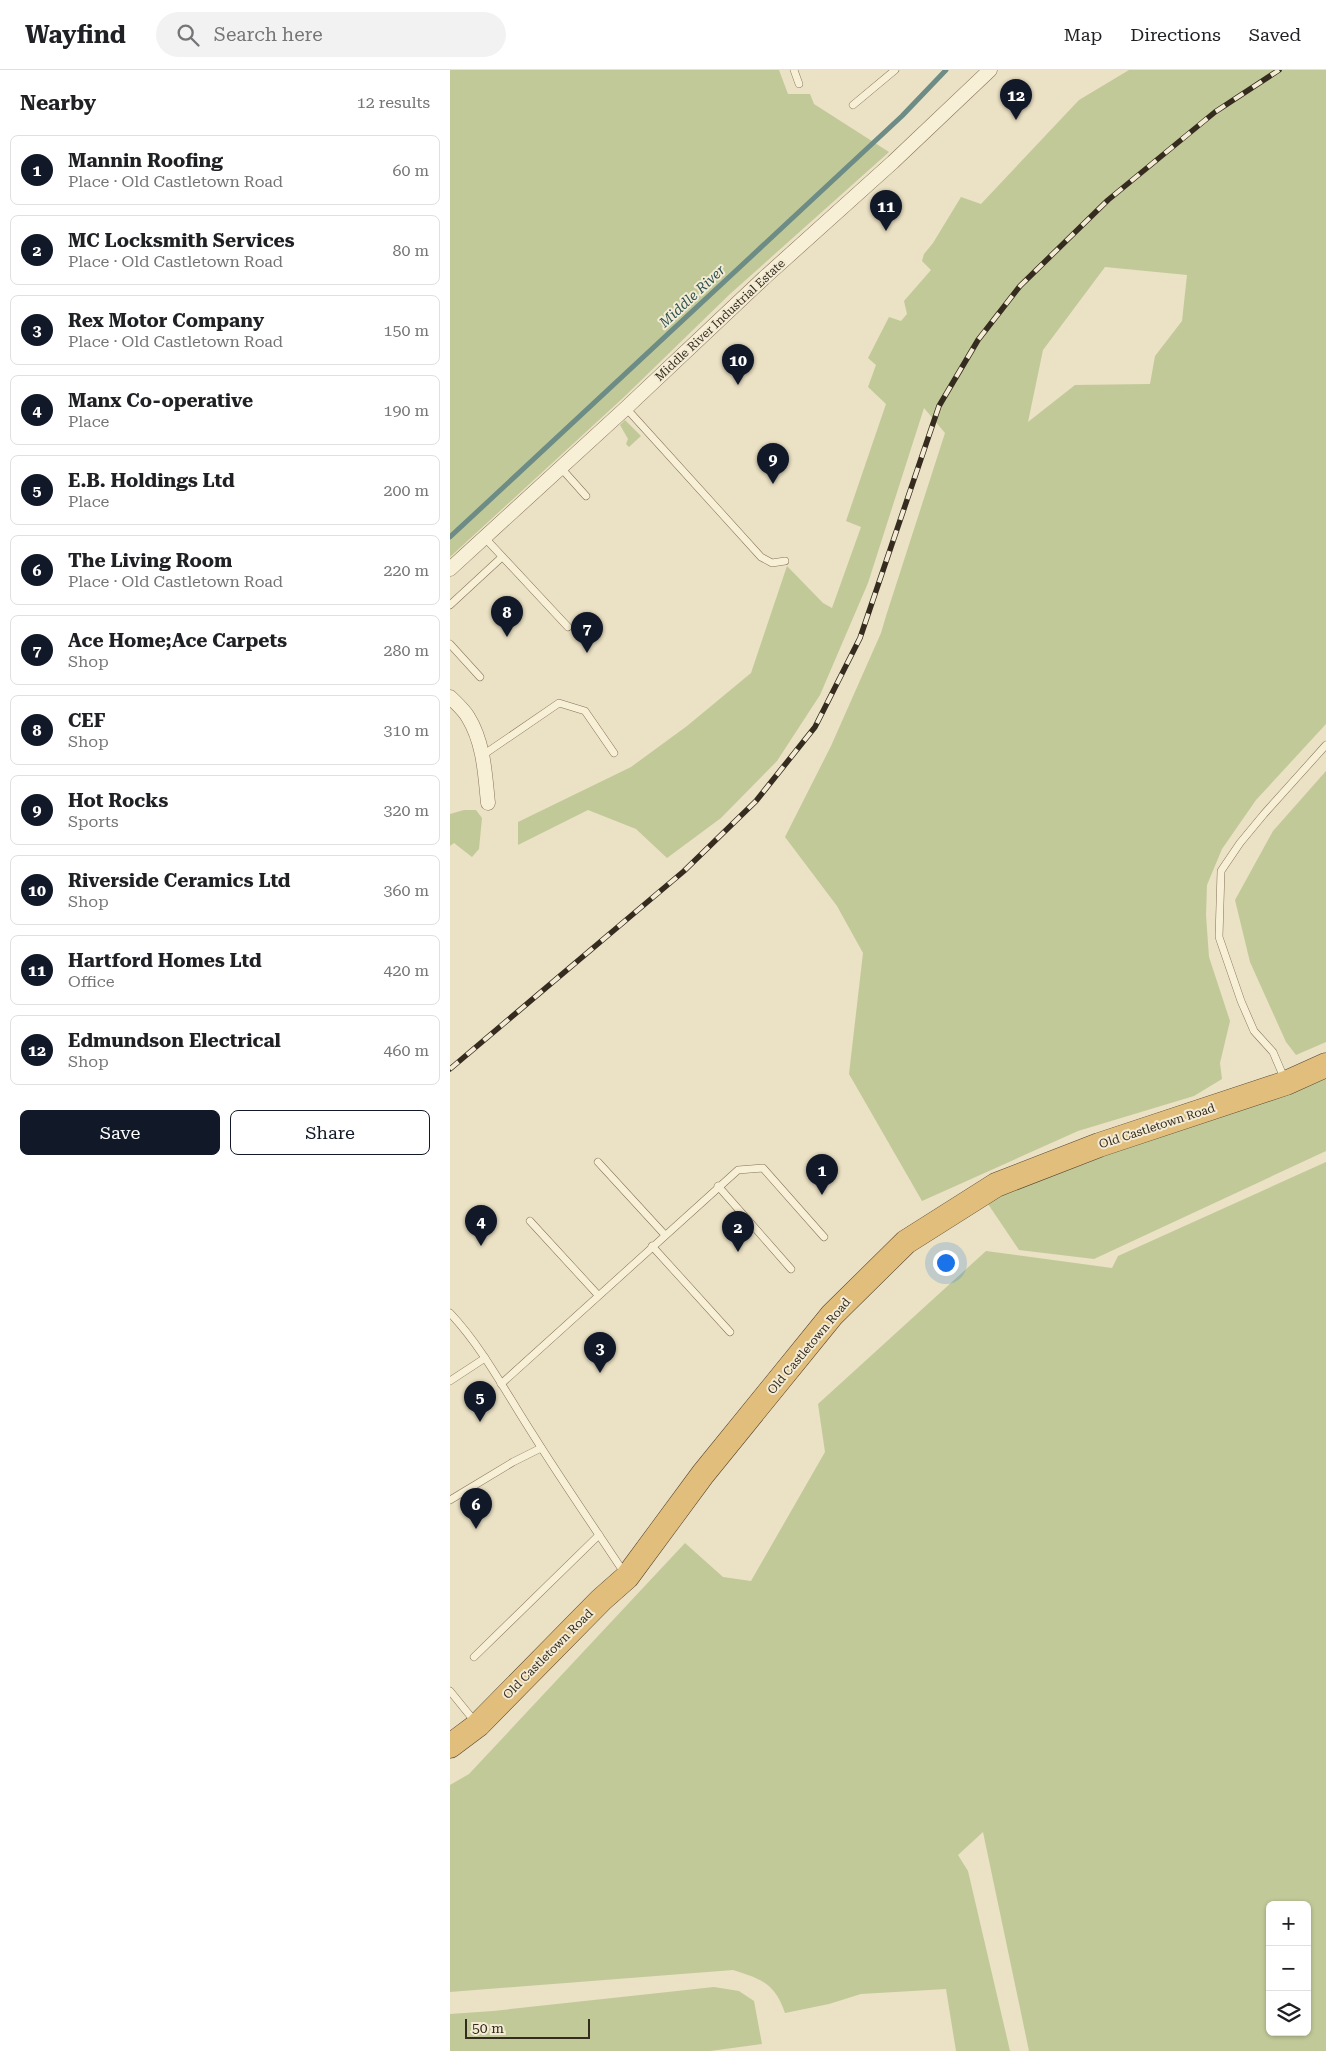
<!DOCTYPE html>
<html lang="en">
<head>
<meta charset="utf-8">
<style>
  body { margin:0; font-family:"Roboto Serif",serif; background:#f2f2f2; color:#202124 }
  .controls { position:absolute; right:15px; bottom:15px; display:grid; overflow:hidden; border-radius:8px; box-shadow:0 1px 4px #0004 }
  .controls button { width:45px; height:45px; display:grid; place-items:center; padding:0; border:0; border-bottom:1px solid #e0e0e0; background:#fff; color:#202124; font:25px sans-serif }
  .scale { position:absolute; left:15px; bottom:12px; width:125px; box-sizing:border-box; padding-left:5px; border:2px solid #352b1f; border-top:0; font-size:14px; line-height:18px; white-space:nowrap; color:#352b1f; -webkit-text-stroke:4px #f3ebd3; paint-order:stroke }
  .you { position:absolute; left:495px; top:1192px; width:18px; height:18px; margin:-12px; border:4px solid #fff; border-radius:50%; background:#1a73e8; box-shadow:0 0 0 8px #1a73e833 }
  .badge { display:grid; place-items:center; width:32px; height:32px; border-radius:50%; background:#111827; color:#fff; font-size:16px; font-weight:700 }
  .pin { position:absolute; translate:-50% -41px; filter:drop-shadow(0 1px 2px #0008) }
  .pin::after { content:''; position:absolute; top:26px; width:18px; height:15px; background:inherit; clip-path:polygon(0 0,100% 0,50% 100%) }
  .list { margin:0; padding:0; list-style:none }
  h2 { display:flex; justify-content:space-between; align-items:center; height:65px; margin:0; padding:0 20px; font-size:21px }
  h2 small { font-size:16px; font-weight:400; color:#757577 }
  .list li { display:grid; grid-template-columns:32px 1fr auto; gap:15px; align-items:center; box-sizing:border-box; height:70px; margin:0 10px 10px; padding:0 10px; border:1px solid #e0e0e0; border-radius:8px }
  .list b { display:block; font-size:19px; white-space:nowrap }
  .list p { margin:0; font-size:16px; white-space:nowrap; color:#757577 }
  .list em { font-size:16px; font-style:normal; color:#757577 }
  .actions { display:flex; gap:10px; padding:15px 20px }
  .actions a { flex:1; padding:11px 0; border:1px solid #111827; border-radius:8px; text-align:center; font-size:18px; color:#111827 }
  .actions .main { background:#111827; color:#fff }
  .icon { flex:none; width:28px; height:28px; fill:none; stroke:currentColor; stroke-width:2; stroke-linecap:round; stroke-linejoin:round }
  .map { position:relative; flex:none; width:876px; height:1981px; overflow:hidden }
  header { display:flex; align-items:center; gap:30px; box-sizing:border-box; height:70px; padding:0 25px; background:#fff; border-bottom:1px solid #e0e0e0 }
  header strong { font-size:24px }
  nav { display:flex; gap:28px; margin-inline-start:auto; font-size:18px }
  .search { width:350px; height:45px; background:#f2f2f2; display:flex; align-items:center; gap:12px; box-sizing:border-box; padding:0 18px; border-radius:28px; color:#757577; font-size:19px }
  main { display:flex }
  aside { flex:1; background:#fff }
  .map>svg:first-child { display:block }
  .green { fill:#c1c998; fill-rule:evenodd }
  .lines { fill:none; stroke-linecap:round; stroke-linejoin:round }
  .stream { stroke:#6d8c86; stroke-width:5 }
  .service-casing { stroke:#85735b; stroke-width:8 }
  .minor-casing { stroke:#85735b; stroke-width:15 }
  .trunk-casing { stroke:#53422f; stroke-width:25 }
  .service { stroke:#f7efd6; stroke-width:7 }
  .minor { stroke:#f7efd6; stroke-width:14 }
  .trunk { stroke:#e1be7c; stroke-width:24 }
  .rail-casing { stroke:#352b1f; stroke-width:5.5 }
  .rail { stroke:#f3ebd3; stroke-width:4; stroke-dasharray:11; stroke-linecap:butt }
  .labels { text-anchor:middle; stroke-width:4; stroke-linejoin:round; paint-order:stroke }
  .street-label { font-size:12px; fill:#352b1f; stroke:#f3ebd3 }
  .water-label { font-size:14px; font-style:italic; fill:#2f5454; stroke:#f3ebd3 }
</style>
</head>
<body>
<header>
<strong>Wayfind</strong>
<div class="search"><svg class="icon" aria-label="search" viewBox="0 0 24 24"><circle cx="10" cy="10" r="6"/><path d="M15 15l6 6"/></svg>Search here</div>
<nav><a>Map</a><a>Directions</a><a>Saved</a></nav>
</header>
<main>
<aside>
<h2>Nearby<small>12 results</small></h2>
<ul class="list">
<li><span class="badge">1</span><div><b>Mannin Roofing</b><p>Place · Old Castletown Road</p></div><em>60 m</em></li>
<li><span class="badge">2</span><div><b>MC Locksmith Services</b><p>Place · Old Castletown Road</p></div><em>80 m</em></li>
<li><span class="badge">3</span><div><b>Rex Motor Company</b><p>Place · Old Castletown Road</p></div><em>150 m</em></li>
<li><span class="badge">4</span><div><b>Manx Co-operative</b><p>Place</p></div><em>190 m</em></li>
<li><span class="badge">5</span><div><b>E.B. Holdings Ltd</b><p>Place</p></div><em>200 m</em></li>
<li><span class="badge">6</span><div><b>The Living Room</b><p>Place · Old Castletown Road</p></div><em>220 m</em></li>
<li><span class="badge">7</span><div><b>Ace Home;Ace Carpets</b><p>Shop</p></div><em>280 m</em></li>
<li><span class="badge">8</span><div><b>CEF</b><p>Shop</p></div><em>310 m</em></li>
<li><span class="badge">9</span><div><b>Hot Rocks</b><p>Sports</p></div><em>320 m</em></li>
<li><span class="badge">10</span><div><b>Riverside Ceramics Ltd</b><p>Shop</p></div><em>360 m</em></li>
<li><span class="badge">11</span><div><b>Hartford Homes Ltd</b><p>Office</p></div><em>420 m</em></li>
<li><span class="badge">12</span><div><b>Edmundson Electrical</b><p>Shop</p></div><em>460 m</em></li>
</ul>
<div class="actions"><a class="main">Save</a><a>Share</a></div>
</aside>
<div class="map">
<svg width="876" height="1981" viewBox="0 0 876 1981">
  <rect width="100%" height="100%" fill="#ebe1c4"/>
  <g class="green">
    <path d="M 0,0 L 329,0 L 338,24 L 360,24 L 364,34 L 439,82 L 280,224 L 174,327 L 0,487 Z"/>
    <path d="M 679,0 L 876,0 L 876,654 L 806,730 L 772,779 L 757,815 L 756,845 L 759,887 L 780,951 L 770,993 L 772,1009 L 744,1026 L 628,1061 L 472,1131 L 399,1004 L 413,883 L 387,836 L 335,767 L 381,676 L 431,563 L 436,546 L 495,363 L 474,338 L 418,513 L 370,625 L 327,691 L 271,748 L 217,788 L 186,759 L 138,740 L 68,775 L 68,752 L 181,697 L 237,656 L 301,603 L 337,496 L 373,533 L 382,538 L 411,457 L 396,451 L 436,334 L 418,317 L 426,295 L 418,288 L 439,247 L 451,251 L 457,244 L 454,231 L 481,200 L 472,191 L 474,184 L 483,173 L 511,127 L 531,134 L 629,30 ZM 655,197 L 737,205 L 732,251 L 705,286 L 700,314 L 625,315 L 578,352 L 593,280 Z"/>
    <path d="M 175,350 L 191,366 L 179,377 L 176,374 L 178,369 L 170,355 Z"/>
    <path d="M 876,701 L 876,972 L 846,985 L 836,972 L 800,892 L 785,830 L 823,761 Z"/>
    <path d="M 14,740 L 26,740 L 32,748 L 29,779 L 22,787 L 4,773 L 0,776 L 0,744 Z"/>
    <path d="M 876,1005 L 876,1081 L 644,1189 L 569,1180 L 536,1131 L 632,1087 Z"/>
    <path d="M 876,1092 L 876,1981 L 579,1981 L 533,1762 L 508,1785 L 518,1801 L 560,1981 L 506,1981 L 496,1919 L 411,1924 L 379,1934 L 335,1943 C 325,1913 311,1909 283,1900 L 0,1922 L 0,1715 L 19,1704 L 235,1473 L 273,1507 L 301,1511 L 375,1382 L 368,1334 L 536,1181 L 662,1198 L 668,1186 ZM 820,1835 L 857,1835 L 857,1962 L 820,1962 Z"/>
    <path d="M 264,1917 L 289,1921 L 304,1931 L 312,1974 L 260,1981 L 0,1981 L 0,1944 L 43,1941 Z"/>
  </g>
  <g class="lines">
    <path class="stream" d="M 0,467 L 452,46 L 496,0"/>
    <defs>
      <g id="service">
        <path d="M 344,0 L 349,14"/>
        <path d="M 403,35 L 445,0"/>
        <path d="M 176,338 L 311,487 L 322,493 L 335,491"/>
        <path d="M 111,398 L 136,426"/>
        <path d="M 35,468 L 118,557"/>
        <path d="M 0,535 L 52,487"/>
        <path d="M 0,574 L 30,607"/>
        <path d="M 33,685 L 109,633 L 135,641 L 164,683"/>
        <path d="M 835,1010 L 823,982 L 804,961 L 791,931 L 769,867 L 771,801 L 790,773 L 814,744 L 876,675"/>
        <path d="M 148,1092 L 215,1165"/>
        <path d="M 268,1116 L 341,1199"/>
        <path d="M 80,1151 L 148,1225"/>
        <path d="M 202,1176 L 280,1262"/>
        <path d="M 0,1243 C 33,1278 56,1323 82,1363 C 112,1411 144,1457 175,1504"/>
        <path d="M 0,1311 L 35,1288"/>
        <path d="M 51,1314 L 288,1100 L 313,1098 L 374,1167"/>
        <path d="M 0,1430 L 63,1392 L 91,1378"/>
        <path d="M 24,1587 L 149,1465"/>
        <path d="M 0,1621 L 26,1653"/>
      </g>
      <g id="minor">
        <path d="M 0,499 L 176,338 L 314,208 L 443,92 L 540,0"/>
        <path d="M 0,627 C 6,633 14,640 18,647 C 34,673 35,704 38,733"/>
      </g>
      <path id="trunk" d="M 0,1676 L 28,1655 L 151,1530 L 177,1507 L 253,1404 L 382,1245 L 456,1172 L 546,1115 L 649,1075 L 836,1013 L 876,995"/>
    </defs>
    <use href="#service" class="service-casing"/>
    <use href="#minor" class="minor-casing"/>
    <use href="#trunk" class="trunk-casing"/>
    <use href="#service" class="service"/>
    <use href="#minor" class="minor"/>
    <use href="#trunk" class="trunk"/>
    <defs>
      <path id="rail" d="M 0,999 L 234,801 L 306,731 L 365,657 L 410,568 L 489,336 L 528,270 L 570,216 L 658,130 L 765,42 L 829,0"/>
    </defs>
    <use href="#rail" class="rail-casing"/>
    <use href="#rail" class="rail"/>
  </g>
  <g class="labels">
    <g class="street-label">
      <text transform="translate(270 250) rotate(-43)" y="4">Middle River Industrial Estate</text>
      <text transform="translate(707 1056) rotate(-18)" y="4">Old Castletown Road</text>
      <text transform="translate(359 1276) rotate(-50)" y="4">Old Castletown Road</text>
      <text transform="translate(98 1584) rotate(-45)" y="4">Old Castletown Road</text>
    </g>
    <g class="water-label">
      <text transform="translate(242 226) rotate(-43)" y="5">Middle River</text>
    </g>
  </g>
</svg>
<div class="controls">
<button>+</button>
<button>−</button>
<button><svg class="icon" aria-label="layers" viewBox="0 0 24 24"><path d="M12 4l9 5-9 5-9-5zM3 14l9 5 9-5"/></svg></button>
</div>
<div class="scale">50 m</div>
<div class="you"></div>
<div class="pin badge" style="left:372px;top:1125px">1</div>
<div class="pin badge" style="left:288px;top:1182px">2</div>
<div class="pin badge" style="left:150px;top:1303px">3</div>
<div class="pin badge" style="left:31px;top:1176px">4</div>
<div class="pin badge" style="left:30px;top:1352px">5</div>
<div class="pin badge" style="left:26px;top:1459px">6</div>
<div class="pin badge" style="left:137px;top:583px">7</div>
<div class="pin badge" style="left:57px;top:567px">8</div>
<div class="pin badge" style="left:323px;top:414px">9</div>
<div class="pin badge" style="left:288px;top:315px">10</div>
<div class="pin badge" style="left:436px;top:161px">11</div>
<div class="pin badge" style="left:566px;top:50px">12</div>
</div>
</main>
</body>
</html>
